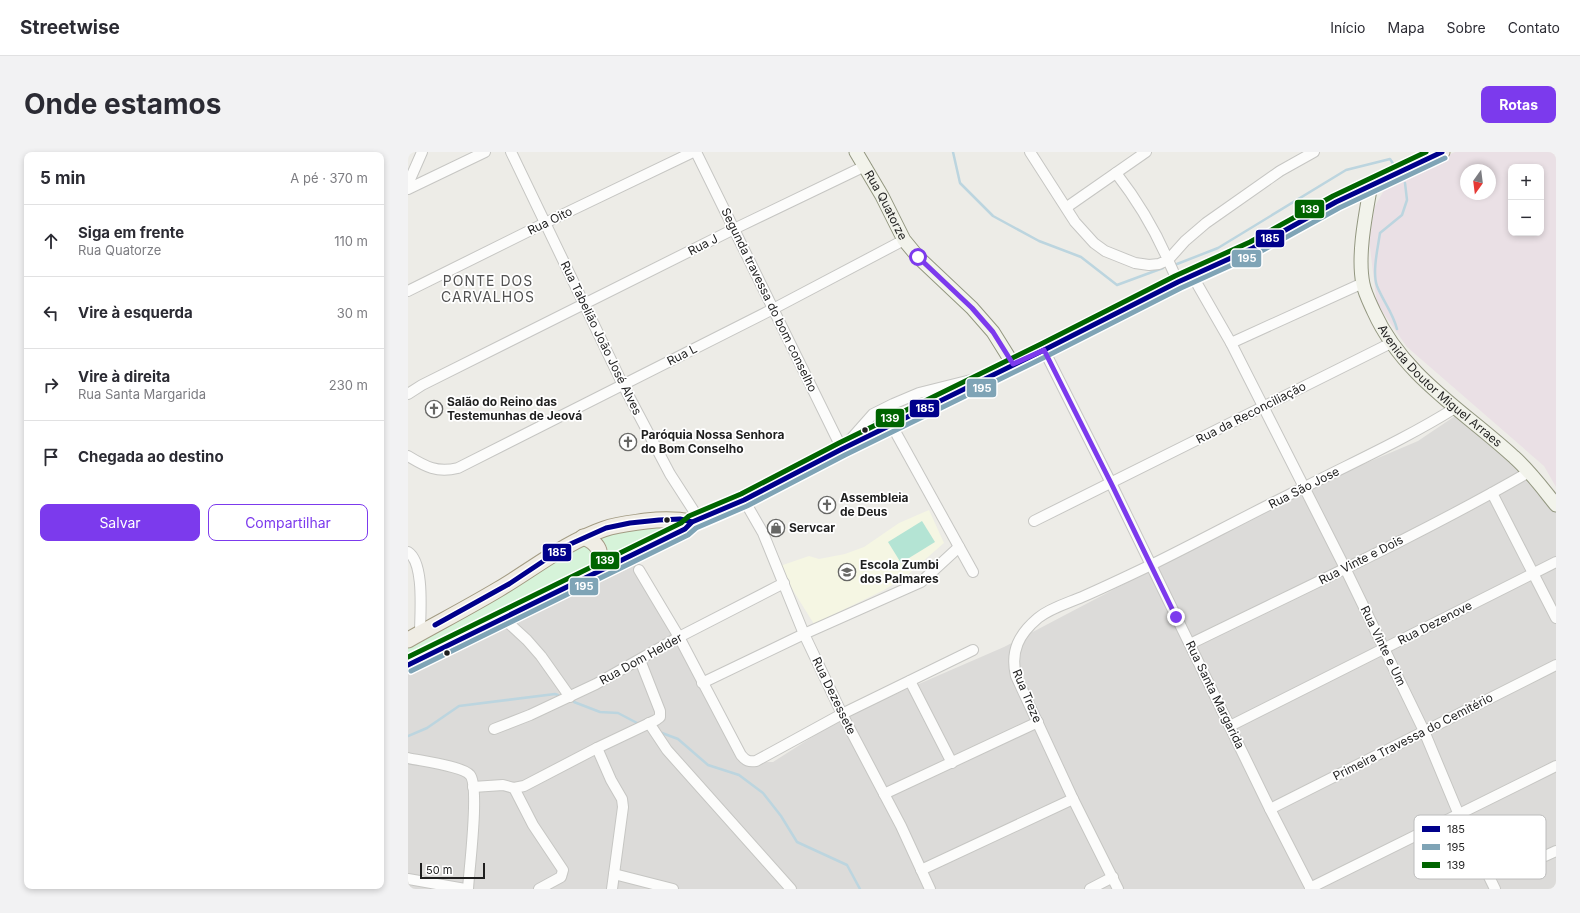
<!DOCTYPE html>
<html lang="pt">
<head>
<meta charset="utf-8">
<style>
  body { margin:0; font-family:Inter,sans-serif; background:#f2f2f3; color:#2b2b33 }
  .controls { position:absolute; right:12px; top:12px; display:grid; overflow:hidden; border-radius:8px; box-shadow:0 2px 6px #0003 }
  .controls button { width:36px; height:36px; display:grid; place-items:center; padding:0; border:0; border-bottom:1px solid #e1e1e2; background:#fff; color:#2b2b33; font:20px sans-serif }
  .compass { position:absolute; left:1052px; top:12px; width:36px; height:36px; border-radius:50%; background:#fff; box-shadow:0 2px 6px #0003; rotate:194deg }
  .scale { position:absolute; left:12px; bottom:10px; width:65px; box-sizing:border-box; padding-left:4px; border:2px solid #1f1f1f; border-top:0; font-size:11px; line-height:14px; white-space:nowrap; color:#1f1f1f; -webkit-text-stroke:3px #fff; paint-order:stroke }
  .stop { position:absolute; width:12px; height:12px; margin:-9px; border:3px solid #7c3aed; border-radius:50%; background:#fff }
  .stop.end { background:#7c3aed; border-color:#fff; box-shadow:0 1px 4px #0008 }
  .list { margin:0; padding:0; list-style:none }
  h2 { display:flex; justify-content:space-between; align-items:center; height:52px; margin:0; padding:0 16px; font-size:17px }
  h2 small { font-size:13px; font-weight:400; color:#7c7c81 }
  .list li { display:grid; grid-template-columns:26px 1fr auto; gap:12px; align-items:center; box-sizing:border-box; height:72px; padding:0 16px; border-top:1px solid #e1e1e2 }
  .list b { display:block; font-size:15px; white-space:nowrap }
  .list p { margin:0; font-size:13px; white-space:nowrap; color:#7c7c81 }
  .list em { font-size:13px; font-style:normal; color:#7c7c81 }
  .actions { display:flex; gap:8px; padding:12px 16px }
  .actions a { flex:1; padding:9px 0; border:1px solid #7c3aed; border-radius:8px; text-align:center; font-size:14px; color:#7c3aed }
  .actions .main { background:#7c3aed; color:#fff }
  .icon { flex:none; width:22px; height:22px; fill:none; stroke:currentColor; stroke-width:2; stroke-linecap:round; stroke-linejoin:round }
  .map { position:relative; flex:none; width:1148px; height:737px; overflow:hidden; border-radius:8px }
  header { display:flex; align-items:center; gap:24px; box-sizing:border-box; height:56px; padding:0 20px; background:#fff; border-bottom:1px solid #e1e1e2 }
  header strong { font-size:19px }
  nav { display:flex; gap:22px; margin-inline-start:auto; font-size:14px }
  .intro { display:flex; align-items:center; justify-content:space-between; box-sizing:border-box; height:96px; padding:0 24px }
  h1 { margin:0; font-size:28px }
  .button { padding:10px 18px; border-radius:8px; background:#7c3aed; color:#fff; font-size:14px; font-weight:700 }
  main { display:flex; gap:24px; padding:0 24px }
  aside { flex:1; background:#fff; border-radius:8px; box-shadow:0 2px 6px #0003 }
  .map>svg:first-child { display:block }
  .residential { fill:#dcdbd9 }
  .industrial { fill:#eae0e5; fill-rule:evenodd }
  .education { fill:#f5f6e3 }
  .park { fill:#d6f3d9 }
  .pitch { fill:#b4e4d4 }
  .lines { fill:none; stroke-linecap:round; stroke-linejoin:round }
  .stream { stroke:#bcd5df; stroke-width:2.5 }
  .street-casing { stroke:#c6c6c3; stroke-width:12 }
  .secondary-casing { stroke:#939780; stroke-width:15 }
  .primary-casing { stroke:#a39c84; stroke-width:17 }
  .street { stroke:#fcfcfb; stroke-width:10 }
  .secondary { stroke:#f2f3eb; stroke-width:13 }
  .primary { stroke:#f0ede5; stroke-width:15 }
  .bus-1-casing { stroke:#fff; stroke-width:8 }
  .bus-2-casing { stroke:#fff; stroke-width:8 }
  .bus-3-casing { stroke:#fff; stroke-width:8 }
  .bus-1 { stroke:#00008b; stroke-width:5 }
  .bus-2 { stroke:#7fa4b6; stroke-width:5 }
  .bus-3 { stroke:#006400; stroke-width:5 }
  .route { stroke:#7c3aed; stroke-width:5 }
  .bus-dot { fill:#1f1f1f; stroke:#fff; stroke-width:1.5 }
  .labels { text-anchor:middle; stroke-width:3.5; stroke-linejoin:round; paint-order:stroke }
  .street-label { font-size:12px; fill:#1f1f1f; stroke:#fff }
  .poi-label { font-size:12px; font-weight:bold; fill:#1f1f1f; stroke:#fff; text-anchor:start }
  .quarter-label { font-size:14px; letter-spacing:1px; fill:#525252; stroke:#fff }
  .key { fill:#fff; stroke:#bcbcbc; stroke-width:1 }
  .key-label { font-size:11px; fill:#1f1f1f }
  .line-badge { stroke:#fff; stroke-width:1.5 }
  .badge-label { font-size:11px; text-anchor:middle; font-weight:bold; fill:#fff }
</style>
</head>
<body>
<header>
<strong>Streetwise</strong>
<nav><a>Início</a><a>Mapa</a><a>Sobre</a><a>Contato</a></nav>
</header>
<div class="intro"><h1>Onde estamos</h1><a class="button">Rotas</a></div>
<main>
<aside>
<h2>5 min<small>A pé · 370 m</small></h2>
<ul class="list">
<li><svg class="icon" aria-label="ahead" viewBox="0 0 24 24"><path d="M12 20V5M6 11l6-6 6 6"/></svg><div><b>Siga em frente</b><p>Rua Quatorze</p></div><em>110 m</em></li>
<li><svg class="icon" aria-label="left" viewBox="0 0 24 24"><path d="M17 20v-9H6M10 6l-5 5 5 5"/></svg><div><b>Vire à esquerda</b></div><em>30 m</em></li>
<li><svg class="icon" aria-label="right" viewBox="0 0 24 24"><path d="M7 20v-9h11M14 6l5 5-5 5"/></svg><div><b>Vire à direita</b><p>Rua Santa Margarida</p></div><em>230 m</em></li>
<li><svg class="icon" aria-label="arrive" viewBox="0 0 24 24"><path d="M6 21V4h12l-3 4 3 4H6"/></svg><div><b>Chegada ao destino</b></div></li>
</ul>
<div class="actions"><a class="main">Salvar</a><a>Compartilhar</a></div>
</aside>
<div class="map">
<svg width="1148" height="737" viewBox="0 0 1148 737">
  <rect width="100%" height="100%" fill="#edece7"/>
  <path class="residential" d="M 1047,264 L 1130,334 L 1148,356 L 1148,737 L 0,737 L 0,514 L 224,409 L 335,611 L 365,610 L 437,564 L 596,495 L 897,337 L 1010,289 Z"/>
  <path class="industrial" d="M 1047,0 L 1148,0 L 1148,335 L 1136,314 L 999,195 L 969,152 L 961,88 L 967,54 L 979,33 ZM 1103,15 L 1133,15 L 1133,81 L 1103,81 ZM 1058,18 L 1082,18 L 1082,42 L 1058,42 Z"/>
  <path class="education" d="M 521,358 L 536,391 L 497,425 L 476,438 L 406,472 L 381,432 L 372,414 L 401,404 L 411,407 L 437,402 L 456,395 L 491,371 Z"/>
  <g class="park">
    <path d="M 276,371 L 198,412 C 202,397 200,392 188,383 Z"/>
    <path d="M 178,393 L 186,396 L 184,413 L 0,502 L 0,495 L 57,465 L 172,395 Z"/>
  </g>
  <path class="pitch" d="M 514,369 L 527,390 L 493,411 L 480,390 Z"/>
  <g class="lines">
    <g class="stream">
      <path d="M 545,0 L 552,31 L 585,64 L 631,89 L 673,105 L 709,133 L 755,116"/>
      <path d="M 769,112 L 810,96 L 938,18 L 982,7 L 986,13"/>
      <path d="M 989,177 C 985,161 975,149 969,134 C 964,120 970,95 972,81 L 994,63 L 999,48 L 997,31"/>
      <path d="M 166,550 L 192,560 L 210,561 L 231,572"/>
      <path d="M 254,581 L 270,587 L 300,613 L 331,623 L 355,641 L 373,664 L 389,690 L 439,713 L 452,737"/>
      <path d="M 0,584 L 19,576 L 51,554 L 147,542 L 150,543"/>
    </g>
    <defs>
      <g id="street">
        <path d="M 103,0 L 215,233 L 262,322 L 291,367"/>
        <path d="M 288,0 L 434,297 L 465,262 L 485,252 L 511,241 L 567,227"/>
        <path d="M 622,0 L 667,70 L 686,91 L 697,99 L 727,111 L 741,113 L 751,112 L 760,108 C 746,76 729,48 708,21"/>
        <path d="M 0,32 L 14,0"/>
        <path d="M 0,37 L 77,0"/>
        <path d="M 659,55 L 738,0"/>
        <path d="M 784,123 L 823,191 L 937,416 L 1016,579 L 1051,663 L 1087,737"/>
        <path d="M 770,130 L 760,108 L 777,89 L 798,71 L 872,19 L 906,0"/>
        <path d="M 0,139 L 137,71 L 285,0"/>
        <path d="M 823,191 L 955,131"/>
        <path d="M 636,198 L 703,331 L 862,657 L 903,737"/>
        <path d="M 0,242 L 14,233 L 326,77 L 457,14"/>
        <path d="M 483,272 L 565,420"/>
        <path d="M 0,304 C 18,315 29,321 50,316 L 365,157 L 496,88"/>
        <path d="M 1084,341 L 1148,466"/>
        <path d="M 336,348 L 355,381 L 396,482 L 434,562 L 493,674 L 522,737"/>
        <path d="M 626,369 L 983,191"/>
        <path d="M 0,400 C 17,411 12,462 12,481"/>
        <path d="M 231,418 L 271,485 L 333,603 C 338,609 341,610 348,609 L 434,562 L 565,498"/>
        <path d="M 95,466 L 119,488 L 133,504 L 162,545"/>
        <path d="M 782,492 C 896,436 1012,383 1121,320"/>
        <path d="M 502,529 L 544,611"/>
        <path d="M 294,531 L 396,482 L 513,430 L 551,395"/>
        <path d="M 241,571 L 259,598 L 383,737"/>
        <path d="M 822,574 L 1148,410"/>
        <path d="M 86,577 L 122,563 L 188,532 L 271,485 L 376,431"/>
        <path d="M 189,596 L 203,628 L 214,647 L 215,655 L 204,737"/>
        <path d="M 0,606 C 13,609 54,614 62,623 C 72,635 61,718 60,737"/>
        <path d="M 65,635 L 95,633 L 106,636 L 116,634 L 189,596 L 248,568 L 252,565 L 252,559 L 232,508"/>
        <path d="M 106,636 L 125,673 L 155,718 L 153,725 L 131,737"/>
        <path d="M 476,642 L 630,570"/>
        <path d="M 862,657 L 1148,513"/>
        <path d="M 1137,704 L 1148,699"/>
        <path d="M 513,718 L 665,647"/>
        <path d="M 206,722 L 265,737"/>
        <path d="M 0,727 L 57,737"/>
        <path d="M 902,736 L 1148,614"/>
        <path d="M 682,737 L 705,725"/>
        <path d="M 710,737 L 665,647 L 608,524 C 602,499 611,482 630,466 C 642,456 660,451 674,445 C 697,435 720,424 743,413 C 794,388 845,360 897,335 C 948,309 999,286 1047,256"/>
      </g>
      <g id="secondary">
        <path id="s1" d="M 448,0 L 474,44 L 496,88 L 510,105 L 564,156 L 585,180 L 605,212"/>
        <path id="s2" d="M 963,32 C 958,61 949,103 955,132 C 957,142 962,151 966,160 C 995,224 1056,259 1106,305 C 1122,319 1135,337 1148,353"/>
      </g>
      <g id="primary">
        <path d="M 175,385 C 194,392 194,403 189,420"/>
        <path d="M 0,488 C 30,471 61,455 91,437 C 125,417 158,390 196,377 C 210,372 225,371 238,369 C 254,367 268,367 284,370"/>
        <path d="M 0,513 L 277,377 L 284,370 L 336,348 L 434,297 L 636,198 L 770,130 L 845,96 L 928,50 L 1034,0"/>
      </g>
    </defs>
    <use href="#street" class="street-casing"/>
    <use href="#secondary" class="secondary-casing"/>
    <use href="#primary" class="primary-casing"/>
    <use href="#street" class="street"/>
    <use href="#secondary" class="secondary"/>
    <use href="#primary" class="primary"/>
    <defs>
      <g id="bus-1">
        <path d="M 27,473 L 101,432 L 158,394 L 198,376 L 222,371 L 251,368 L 272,367 L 284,370"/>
        <path d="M 0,513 L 277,377 L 284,370 L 336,348 L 434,297 L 636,198 L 770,130 L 845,96 L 928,50 L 1034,0"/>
      </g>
      <path id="bus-2" d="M 3,519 L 280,383 L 288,376 L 339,354 L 437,303 L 639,204 L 773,136 L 848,102 L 931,56 L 1037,6"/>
      <path id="bus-3" d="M 0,505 L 273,371 L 281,364 L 333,342 L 431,291 L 633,192 L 767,124 L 842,90 L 925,44 L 1018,0"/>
    </defs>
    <use href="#bus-1" class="bus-1-casing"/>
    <use href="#bus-2" class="bus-2-casing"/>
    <use href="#bus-3" class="bus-3-casing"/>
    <use href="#bus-1" class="bus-1"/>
    <use href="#bus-2" class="bus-2"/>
    <use href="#bus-3" class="bus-3"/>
  </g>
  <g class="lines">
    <path class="route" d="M 510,105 L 564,156 L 585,180 L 605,212 L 636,198 L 703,331 L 768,465"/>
  </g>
  <defs>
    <symbol id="church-ring" viewBox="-11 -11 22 22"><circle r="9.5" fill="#fff" stroke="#676765" stroke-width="1.5"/><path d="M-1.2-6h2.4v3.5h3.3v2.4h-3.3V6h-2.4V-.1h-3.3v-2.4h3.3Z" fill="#676765"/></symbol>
    <symbol id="shop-ring" viewBox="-11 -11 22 22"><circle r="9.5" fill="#fff" stroke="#676765" stroke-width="1.5"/><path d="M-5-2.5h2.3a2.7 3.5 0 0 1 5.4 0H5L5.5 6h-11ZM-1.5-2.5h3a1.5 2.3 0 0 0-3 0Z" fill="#676765"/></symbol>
    <symbol id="school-ring" viewBox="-11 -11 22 22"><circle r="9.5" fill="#fff" stroke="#676765" stroke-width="1.5"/><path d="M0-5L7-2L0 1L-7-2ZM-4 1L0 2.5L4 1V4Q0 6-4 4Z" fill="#676765"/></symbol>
  </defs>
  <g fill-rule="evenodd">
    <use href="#church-ring" x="16" y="247" width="20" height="20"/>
    <use href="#church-ring" x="210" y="280" width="20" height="20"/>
    <use href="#church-ring" x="409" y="343" width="20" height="20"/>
    <use href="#shop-ring" x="358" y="366" width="20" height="20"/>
    <use href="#school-ring" x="429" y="410" width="20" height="20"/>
  </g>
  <g class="bus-dot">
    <circle cx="457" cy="278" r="3.5"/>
    <circle cx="259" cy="368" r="3.5"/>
    <circle cx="39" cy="501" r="3.5"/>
  </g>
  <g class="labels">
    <g class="street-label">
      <text dy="4" stroke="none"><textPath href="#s1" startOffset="61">Rua Quatorze</textPath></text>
      <text transform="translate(142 69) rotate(-26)" y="4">Rua Oito</text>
      <text transform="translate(295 93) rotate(-27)" y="4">Rua J</text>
      <text transform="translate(361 148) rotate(64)" y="4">Segunda travessa do bom conselho</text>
      <text transform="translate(193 186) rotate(64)" y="4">Rua Tabelião João José Alves</text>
      <text transform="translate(274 203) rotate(-27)" y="4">Rua L</text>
      <text dy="4" stroke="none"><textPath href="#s2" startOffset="231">Avenida Doutor Miguel Arraes</textPath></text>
      <text transform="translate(843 261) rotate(-27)" y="4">Rua da Reconciliação</text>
      <text transform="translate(896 336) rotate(-27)" y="4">Rua São Jose</text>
      <text transform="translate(953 408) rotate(-27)" y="4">Rua Vinte e Dois</text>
      <text transform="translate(1027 471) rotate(-27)" y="4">Rua Dezenove</text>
      <text transform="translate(975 494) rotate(64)" y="4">Rua Vinte e Um</text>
      <text transform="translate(233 507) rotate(-29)" y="4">Rua Dom Helder</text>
      <text transform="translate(807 543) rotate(64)" y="4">Rua Santa Margarida</text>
      <text transform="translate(426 544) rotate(64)" y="4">Rua Dezessete</text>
      <text transform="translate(619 544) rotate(67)" y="4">Rua Treze</text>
      <text transform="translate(1005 585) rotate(-27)" y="4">Primeira Travessa do Cemitério</text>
    </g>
    <g class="poi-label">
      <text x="39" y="254">Salão do Reino das<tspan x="39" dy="14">Testemunhas de Jeová</tspan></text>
      <text x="233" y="287">Paróquia Nossa Senhora<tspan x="233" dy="14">do Bom Conselho</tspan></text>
      <text x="432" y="350">Assembleia<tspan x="432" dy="14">de Deus</tspan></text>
      <text x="381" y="380">Servcar</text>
      <text x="452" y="417">Escola Zumbi<tspan x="452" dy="14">dos Palmares</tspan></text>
    </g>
    <g class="quarter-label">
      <text x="80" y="134">PONTE DOS<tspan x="80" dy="16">CARVALHOS</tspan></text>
    </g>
  </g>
  <rect x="1006" y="663" width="132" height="64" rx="6" class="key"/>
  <rect x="1014" y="674" width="18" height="6" fill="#00008b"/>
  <rect x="1014" y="692" width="18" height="6" fill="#7fa4b6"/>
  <rect x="1014" y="710" width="18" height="6" fill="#006400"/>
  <g class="key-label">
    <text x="1039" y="681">185</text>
    <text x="1039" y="699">195</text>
    <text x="1039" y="717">139</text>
  </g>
  <g class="line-badge">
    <rect x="886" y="47" width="31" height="20" rx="4" fill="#006400"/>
    <rect x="847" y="77" width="30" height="19" rx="4" fill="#00008b"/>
    <rect x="823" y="97" width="31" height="19" rx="4" fill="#7fa4b6"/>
    <rect x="558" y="226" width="31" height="20" rx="4" fill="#7fa4b6"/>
    <rect x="501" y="247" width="31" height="19" rx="4" fill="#00008b"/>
    <rect x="467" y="256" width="30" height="20" rx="4" fill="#006400"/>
    <rect x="134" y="391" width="30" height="19" rx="4" fill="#00008b"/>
    <rect x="182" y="399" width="30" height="19" rx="4" fill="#006400"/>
    <rect x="161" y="425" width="30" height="19" rx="4" fill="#7fa4b6"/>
  </g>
  <g class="badge-label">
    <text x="902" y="61">139</text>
    <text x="862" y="90">185</text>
    <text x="839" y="110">195</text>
    <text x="574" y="240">195</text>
    <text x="517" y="260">185</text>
    <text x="482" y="270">139</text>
    <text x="149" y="404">185</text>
    <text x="197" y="412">139</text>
    <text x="176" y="438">195</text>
  </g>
</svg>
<div class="controls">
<button>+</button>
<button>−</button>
</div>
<svg class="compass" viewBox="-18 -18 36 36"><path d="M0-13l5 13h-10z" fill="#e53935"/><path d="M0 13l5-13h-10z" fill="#7c7c81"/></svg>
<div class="scale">50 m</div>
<div class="stop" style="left:510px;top:105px"></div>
<div class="stop end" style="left:768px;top:465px"></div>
</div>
</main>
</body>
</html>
